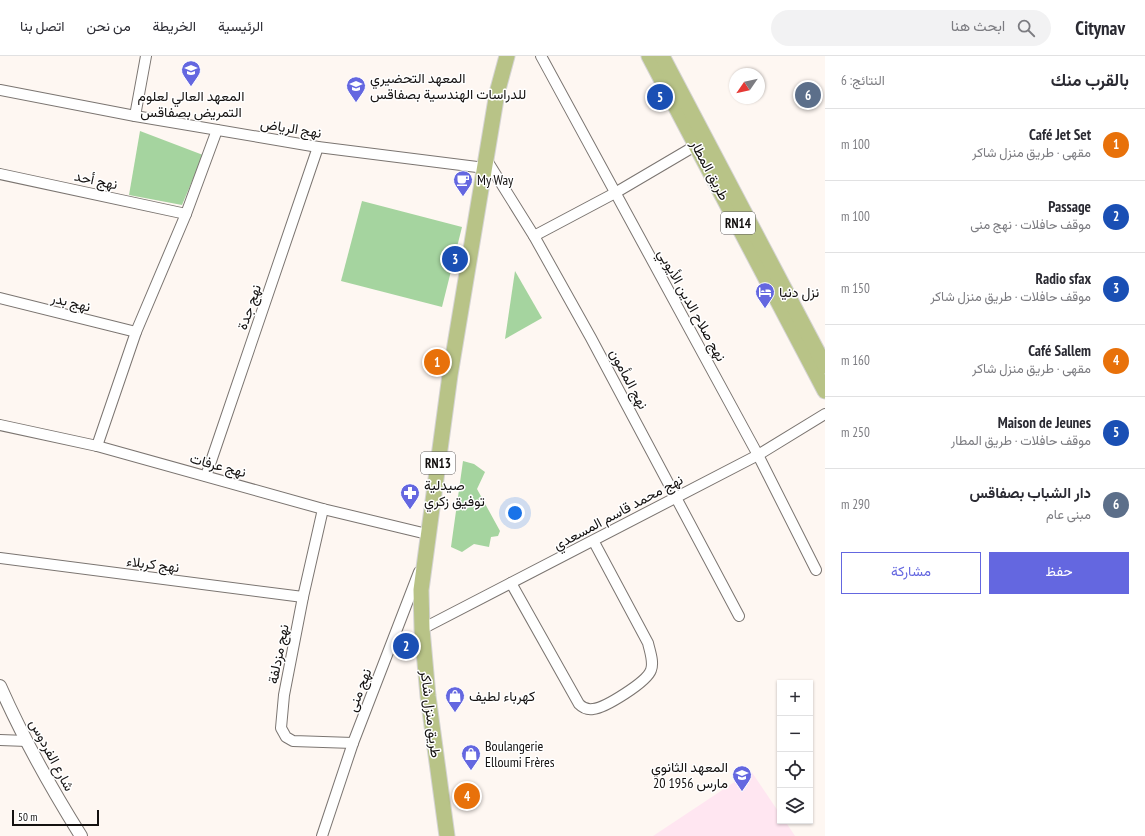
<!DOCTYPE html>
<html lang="ar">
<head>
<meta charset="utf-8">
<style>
  body { margin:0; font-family:"PT Sans Narrow",Vazirmatn,sans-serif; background:#f2f2f3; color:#2b2b33; direction:rtl }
  .controls { position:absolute; right:12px; bottom:12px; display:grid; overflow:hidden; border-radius:0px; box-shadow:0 1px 3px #0004 }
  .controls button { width:36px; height:36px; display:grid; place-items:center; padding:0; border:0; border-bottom:1px solid #e1e1e2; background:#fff; color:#2b2b33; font:20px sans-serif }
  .compass { position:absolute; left:729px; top:12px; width:36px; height:36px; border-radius:50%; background:#fff; box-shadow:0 1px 3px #0004; rotate:236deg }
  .scale { position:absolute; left:12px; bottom:10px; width:87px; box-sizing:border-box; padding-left:4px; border:2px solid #141110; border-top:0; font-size:11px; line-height:14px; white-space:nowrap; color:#141110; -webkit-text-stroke:3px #fff; paint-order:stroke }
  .you { position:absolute; left:515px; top:457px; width:14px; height:14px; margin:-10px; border:3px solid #fff; border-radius:50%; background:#1a73e8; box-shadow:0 0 0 6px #1a73e833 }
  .badge { display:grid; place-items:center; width:26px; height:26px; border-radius:50%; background:#6467e0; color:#fff; font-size:13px; font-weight:700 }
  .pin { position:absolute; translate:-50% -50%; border:2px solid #fff; box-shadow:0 1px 4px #0006 }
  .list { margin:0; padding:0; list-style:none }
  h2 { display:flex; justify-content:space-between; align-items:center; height:52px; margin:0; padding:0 16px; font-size:17px }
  h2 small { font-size:13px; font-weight:400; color:#7c7c81 }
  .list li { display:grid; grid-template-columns:26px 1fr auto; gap:12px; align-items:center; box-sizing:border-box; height:72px; padding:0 16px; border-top:1px solid #e1e1e2 }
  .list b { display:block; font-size:15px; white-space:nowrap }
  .list p { margin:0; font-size:13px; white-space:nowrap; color:#7c7c81 }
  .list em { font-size:13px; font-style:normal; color:#7c7c81 }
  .actions { display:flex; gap:8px; padding:12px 16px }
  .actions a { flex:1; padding:9px 0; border:1px solid #6467e0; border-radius:0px; text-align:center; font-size:14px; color:#6467e0 }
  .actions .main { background:#6467e0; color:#fff }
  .icon { flex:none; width:22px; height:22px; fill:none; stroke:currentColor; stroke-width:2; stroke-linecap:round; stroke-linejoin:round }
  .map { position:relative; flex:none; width:825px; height:780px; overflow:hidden; direction:ltr }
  header { display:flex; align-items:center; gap:24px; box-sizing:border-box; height:56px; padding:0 20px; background:#fff; border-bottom:1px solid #e1e1e2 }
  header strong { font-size:19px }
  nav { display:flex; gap:22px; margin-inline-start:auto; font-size:14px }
  .search { width:280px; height:36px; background:#f2f2f3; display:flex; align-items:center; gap:10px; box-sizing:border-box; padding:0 14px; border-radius:22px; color:#7c7c81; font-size:15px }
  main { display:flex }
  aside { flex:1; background:#fff }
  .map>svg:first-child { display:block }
  .education { fill:#ffe6f1 }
  .green { fill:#a5d49f }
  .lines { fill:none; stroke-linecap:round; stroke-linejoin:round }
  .minor-casing { stroke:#7b7571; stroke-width:12 }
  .tertiary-casing { stroke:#7b7571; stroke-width:14 }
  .primary-casing { stroke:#d5d4d4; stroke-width:17 }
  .minor { stroke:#fff; stroke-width:10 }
  .tertiary { stroke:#fff; stroke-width:12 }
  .primary { stroke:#b8c387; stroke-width:15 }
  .labels { text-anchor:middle; stroke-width:3; stroke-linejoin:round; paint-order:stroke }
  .shield { fill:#fff; stroke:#5a5858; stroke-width:1 }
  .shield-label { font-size:13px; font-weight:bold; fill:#141110 }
  .poi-label { font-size:14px; fill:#141110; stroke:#fff; text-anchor:start }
  .street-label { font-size:14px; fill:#141110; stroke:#fff }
</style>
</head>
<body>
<header>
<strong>Citynav</strong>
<div class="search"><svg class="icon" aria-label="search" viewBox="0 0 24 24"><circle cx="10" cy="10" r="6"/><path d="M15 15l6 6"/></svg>ابحث هنا</div>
<nav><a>الرئيسية</a><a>الخريطة</a><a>من نحن</a><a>اتصل بنا</a></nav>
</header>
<main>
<aside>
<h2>بالقرب منك<small>النتائج: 6</small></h2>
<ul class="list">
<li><span class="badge" style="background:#e8710a">1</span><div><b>Café Jet Set</b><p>مقهى · طريق منزل شاكر</p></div><em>100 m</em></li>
<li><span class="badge" style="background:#1a4fb4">2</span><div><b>Passage</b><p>موقف حافلات · نهج منى</p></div><em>100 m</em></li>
<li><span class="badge" style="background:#1a4fb4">3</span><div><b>Radio sfax</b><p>موقف حافلات · طريق منزل شاكر</p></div><em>150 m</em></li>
<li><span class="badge" style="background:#e8710a">4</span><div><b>Café Sallem</b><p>مقهى · طريق منزل شاكر</p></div><em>160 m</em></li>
<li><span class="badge" style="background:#1a4fb4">5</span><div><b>Maison de Jeunes</b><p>موقف حافلات · طريق المطار</p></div><em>250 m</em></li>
<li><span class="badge" style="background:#5c6f8a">6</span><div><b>دار الشباب بصفاقس</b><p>مبنى عام</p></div><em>290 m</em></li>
</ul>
<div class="actions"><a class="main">حفظ</a><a>مشاركة</a></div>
</aside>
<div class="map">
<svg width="825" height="780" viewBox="0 0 825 780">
  <rect width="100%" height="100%" fill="#fef7f2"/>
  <path class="education" d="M 751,715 L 780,758 L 780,765 L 785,765 L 795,780 L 653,780 Z"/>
  <g class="green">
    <path d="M 140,75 L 203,99 L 182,149 L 129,139 Z"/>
    <path d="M 362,145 L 462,171 L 442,251 L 341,225 Z"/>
    <path d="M 515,215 L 542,262 L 505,283 Z"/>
    <path d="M 463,405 L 474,408 L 485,416 L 477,433 L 500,475 L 498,480 L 491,481 L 489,491 L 474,488 L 462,496 L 451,491 Z"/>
  </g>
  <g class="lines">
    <defs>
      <g id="minor">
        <path d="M 541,0 L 758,399 L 816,514"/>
        <path d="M 0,34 L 135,60 L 318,91 L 485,112"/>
        <path d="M 135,60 L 146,0"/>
        <path d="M 486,103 L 534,180 L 591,282 L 739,560"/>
        <path d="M 0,118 L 186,158"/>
        <path d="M 534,180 L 615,137 L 700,87"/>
        <path d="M 0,242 L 136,276"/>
        <path d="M 0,369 L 97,390 L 323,453 L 427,478"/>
        <path d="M 97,390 L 136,276 L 186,158 L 217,74"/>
        <path d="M 206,420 L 318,91"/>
        <path d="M 323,453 L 303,541 L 284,639 L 281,672 L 286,681 L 293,685 L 353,687"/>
        <path d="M 0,502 L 303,541"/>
        <path d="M 511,527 L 579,648 C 583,652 587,654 593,653 C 605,652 647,626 651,614 C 654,606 650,596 648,587 L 594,486"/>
        <path d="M 422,573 L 758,399 L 825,358"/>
        <path d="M 0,684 L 27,685"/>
        <path d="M 322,780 L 353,687 L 419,516"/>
      </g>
      <path id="tertiary" d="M 0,630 C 23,682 51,732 81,780"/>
      <g id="primary">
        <path d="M 649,0 L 825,335"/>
        <path d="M 662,0 L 825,310"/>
        <path d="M 447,780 L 428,640 L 422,573 L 421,534 L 450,319 L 497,37 L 507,0"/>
      </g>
    </defs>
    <use href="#minor" class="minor-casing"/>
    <use href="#tertiary" class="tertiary-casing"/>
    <use href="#primary" class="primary-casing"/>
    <use href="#minor" class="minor"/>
    <use href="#tertiary" class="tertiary"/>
    <use href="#primary" class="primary"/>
  </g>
  <defs>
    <symbol id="university-pin" viewBox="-11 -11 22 30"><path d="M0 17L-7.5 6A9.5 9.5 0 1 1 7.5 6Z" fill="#6467e0" stroke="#fff"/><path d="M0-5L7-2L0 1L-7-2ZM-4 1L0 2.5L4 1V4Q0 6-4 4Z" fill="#fff"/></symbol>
    <symbol id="cafe-pin" viewBox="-11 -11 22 30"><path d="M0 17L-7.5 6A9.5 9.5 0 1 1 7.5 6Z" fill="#6467e0" stroke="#fff"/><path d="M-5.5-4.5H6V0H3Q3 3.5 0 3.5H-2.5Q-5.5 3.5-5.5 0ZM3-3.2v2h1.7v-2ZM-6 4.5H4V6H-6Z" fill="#fff"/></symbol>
    <symbol id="hotel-pin" viewBox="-11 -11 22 30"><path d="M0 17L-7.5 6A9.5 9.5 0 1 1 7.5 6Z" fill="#6467e0" stroke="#fff"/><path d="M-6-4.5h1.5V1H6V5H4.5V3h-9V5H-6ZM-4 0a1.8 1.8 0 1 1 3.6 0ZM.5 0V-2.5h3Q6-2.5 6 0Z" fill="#fff"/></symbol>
    <symbol id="pharmacy-pin" viewBox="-11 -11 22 30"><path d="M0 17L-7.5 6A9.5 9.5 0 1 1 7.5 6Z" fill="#6467e0" stroke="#fff"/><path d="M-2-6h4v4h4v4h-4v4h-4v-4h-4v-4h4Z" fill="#fff"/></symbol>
    <symbol id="shop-pin" viewBox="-11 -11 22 30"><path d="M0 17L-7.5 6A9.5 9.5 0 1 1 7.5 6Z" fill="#6467e0" stroke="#fff"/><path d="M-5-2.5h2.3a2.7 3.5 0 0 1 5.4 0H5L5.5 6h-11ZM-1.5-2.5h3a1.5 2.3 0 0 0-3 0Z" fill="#fff"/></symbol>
    <symbol id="school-pin" viewBox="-11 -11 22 30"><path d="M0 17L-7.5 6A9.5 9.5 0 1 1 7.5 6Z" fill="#6467e0" stroke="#fff"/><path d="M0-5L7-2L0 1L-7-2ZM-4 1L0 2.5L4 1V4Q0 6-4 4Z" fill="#fff"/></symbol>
  </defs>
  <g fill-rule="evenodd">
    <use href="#university-pin" x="180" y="3" width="22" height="30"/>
    <use href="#university-pin" x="345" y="19" width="22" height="30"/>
    <use href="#cafe-pin" x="452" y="113" width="22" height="30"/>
    <use href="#hotel-pin" x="754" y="225" width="22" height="30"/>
    <use href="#pharmacy-pin" x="399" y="426" width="22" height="30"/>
    <use href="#shop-pin" x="444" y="629" width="22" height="30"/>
    <use href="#shop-pin" x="460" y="687" width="22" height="30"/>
    <use href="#school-pin" x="731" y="708" width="22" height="30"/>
  </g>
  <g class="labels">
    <g class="shield">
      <rect x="721" y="156" width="34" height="22" rx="3"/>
      <rect x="421" y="396" width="34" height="22" rx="3"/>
    </g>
    <g class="shield-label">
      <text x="738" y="172">RN14</text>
      <text x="438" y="412">RN13</text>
    </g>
    <g class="poi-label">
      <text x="370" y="27">المعهد التحضيري<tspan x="370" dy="16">للدراسات الهندسية بصفاقس</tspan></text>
      <text x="191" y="45" text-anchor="middle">المعهد العالي لعلوم<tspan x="191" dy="16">التمريض بصفاقس</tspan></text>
      <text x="477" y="129">My Way</text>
      <text x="779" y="241">نزل دنيا</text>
      <text x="424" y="434">صيدلية<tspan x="424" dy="16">توفيق زكري</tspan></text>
      <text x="469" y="645">كهرباء لطيف</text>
      <text x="485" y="695">Boulangerie<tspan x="485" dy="16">Elloumi Frères</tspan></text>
      <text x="728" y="716" text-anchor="end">المعهد الثانوي<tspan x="728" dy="16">20 مارس 1956</tspan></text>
    </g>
    <g class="street-label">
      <text transform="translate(291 72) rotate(9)" y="5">نهج الرياض</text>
      <text transform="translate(710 114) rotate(62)" y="5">طريق المطار</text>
      <text transform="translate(96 124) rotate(12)" y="5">نهج أحد</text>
      <text transform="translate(71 246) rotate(14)" y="5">نهج بدر</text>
      <text transform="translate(692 249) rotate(61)" y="5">نهج صلاح الدين الأيوبي</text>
      <text transform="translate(249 251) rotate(-71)" y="5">نهج جدة</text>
      <text transform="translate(629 323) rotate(62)" y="5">نهج المأمون</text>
      <text transform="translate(218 409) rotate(15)" y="5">نهج عرفات</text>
      <text transform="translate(618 456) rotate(-28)" y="5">نهج محمد قاسم المسعدي</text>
      <text transform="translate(153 508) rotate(7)" y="5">نهج كربلاء</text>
      <text transform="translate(278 598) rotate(-79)" y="5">نهج مزدلفة</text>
      <text transform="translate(359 634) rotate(-69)" y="5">نهج منى</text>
      <text transform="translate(431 658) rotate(83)" y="5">طريق منزل شاكر</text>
      <text transform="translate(52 699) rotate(62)" y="5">شارع الفردوس</text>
    </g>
  </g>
</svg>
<div class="controls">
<button>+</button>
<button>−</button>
<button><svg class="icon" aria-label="locate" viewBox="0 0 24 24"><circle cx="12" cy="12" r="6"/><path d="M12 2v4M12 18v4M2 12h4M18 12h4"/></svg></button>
<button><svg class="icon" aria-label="layers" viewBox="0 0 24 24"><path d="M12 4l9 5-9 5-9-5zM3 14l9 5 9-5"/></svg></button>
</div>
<svg class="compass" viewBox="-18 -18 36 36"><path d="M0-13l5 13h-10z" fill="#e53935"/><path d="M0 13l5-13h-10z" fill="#7c7c81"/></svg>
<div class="scale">50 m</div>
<div class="you"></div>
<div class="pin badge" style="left:437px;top:306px;background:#e8710a">1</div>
<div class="pin badge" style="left:406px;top:590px;background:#1a4fb4">2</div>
<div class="pin badge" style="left:455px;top:203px;background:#1a4fb4">3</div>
<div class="pin badge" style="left:467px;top:740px;background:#e8710a">4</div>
<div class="pin badge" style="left:660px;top:41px;background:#1a4fb4">5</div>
<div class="pin badge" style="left:808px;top:39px;background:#5c6f8a">6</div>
</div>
</main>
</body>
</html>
